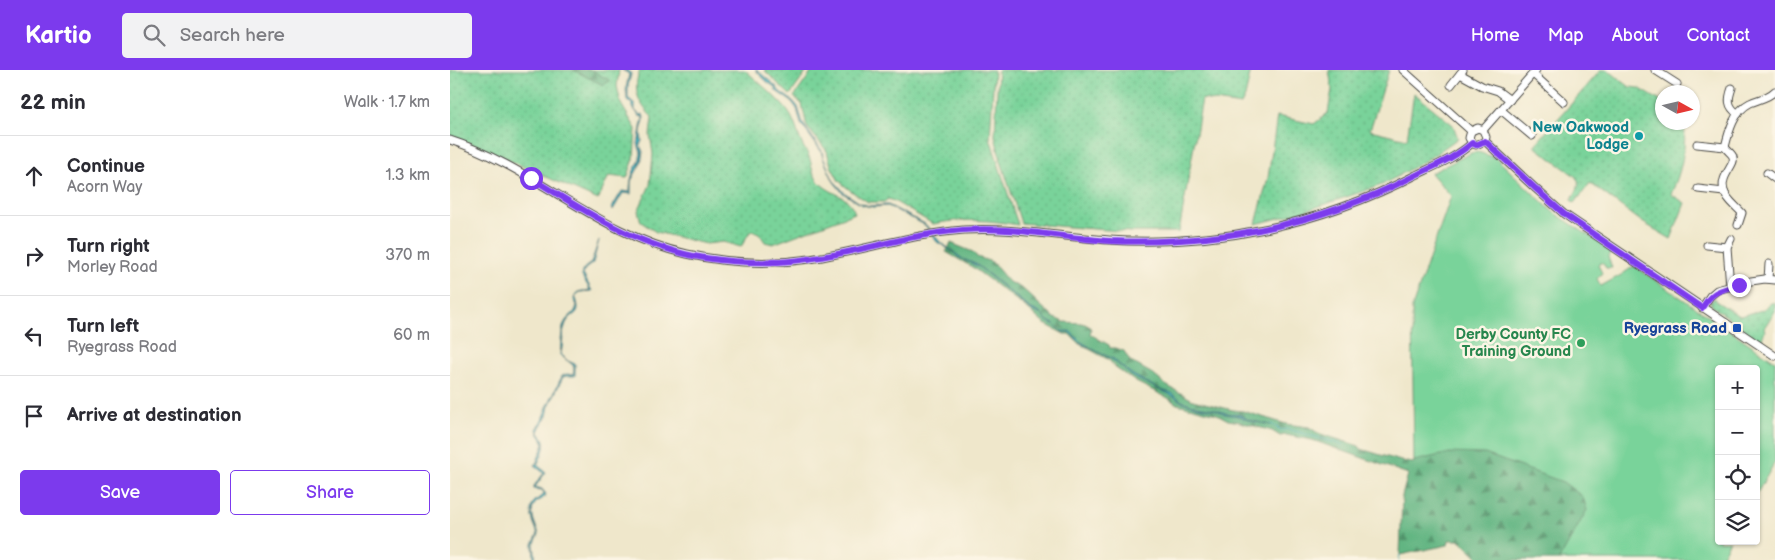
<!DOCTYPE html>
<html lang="en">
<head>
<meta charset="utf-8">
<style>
  body { margin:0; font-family:"Balsamiq Sans",sans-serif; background:#f2f2f3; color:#2b2b33 }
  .controls { position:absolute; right:15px; bottom:15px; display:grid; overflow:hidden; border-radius:5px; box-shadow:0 1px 4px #0004 }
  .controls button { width:45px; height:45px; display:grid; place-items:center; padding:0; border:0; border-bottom:1px solid #e1e1e2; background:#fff; color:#2b2b33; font:25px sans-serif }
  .compass { position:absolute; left:1205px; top:15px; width:45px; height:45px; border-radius:50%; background:#fff; box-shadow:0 1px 4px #0004; rotate:98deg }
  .stop { position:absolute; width:15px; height:15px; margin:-11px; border:4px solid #7c3aed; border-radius:50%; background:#fff }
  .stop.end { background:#7c3aed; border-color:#fff; box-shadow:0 1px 5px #0008 }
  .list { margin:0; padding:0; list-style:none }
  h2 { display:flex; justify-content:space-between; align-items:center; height:65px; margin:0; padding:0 20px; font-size:21px }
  h2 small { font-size:16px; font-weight:400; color:#7c7c81 }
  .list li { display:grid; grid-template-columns:32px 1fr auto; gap:15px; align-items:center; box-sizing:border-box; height:80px; padding:0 20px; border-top:1px solid #e1e1e2 }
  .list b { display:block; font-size:19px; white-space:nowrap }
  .list p { margin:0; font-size:16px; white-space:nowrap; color:#7c7c81 }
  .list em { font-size:16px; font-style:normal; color:#7c7c81 }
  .actions { display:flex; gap:10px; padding:15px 20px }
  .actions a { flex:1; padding:11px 0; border:1px solid #7c3aed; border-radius:5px; text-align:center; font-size:18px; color:#7c3aed }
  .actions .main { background:#7c3aed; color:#fff }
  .icon { flex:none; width:28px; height:28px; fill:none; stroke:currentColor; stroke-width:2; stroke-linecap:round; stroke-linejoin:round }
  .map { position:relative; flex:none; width:1325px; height:490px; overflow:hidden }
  header { display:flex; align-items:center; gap:30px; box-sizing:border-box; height:70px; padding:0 25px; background:#7c3aed; color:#fff }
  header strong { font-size:24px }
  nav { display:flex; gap:28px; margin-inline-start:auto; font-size:18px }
  .search { width:350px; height:45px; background:#f2f2f3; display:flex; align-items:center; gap:12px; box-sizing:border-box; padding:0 18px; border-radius:5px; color:#7c7c81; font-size:19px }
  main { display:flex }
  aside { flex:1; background:#fff }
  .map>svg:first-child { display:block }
  .grass { fill:url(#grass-dots); stroke:#527f62 }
  .forest { fill:url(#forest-firs); stroke:#467056 }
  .garden { fill:#79d39a; stroke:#527f62 }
  .water { fill:url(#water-waves); stroke:#336b72 }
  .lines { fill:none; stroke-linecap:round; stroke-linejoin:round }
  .stream { stroke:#3babb8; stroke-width:1 }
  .minor-casing { stroke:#484743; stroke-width:9 }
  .minor { stroke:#fff; stroke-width:7 }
  .route { stroke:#7c3aed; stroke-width:6 }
  .culture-dot { fill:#0f9aa8; stroke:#fcf5e5; stroke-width:2 }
  .transit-dot { fill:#1a4fb4; stroke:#fcf5e5; stroke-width:2 }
  .leisure-dot { fill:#2e9e5b; stroke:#fcf5e5; stroke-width:2 }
  .labels { text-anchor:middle; stroke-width:5; stroke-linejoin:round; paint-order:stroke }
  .culture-label { font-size:15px; font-weight:bold; fill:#0d838f; stroke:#fcf5e5; text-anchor:end }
  .transit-label { font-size:15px; font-weight:bold; fill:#164399; stroke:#fcf5e5; text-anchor:end }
  .leisure-label { font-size:15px; font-weight:bold; fill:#27864d; stroke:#fcf5e5; text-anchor:end }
</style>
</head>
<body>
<header>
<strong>Kartio</strong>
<div class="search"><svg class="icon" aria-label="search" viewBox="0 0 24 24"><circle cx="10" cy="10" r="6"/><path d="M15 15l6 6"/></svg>Search here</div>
<nav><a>Home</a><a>Map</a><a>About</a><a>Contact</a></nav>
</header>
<main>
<aside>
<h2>22 min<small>Walk · 1.7 km</small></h2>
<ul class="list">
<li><svg class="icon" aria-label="ahead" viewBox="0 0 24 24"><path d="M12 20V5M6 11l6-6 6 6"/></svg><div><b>Continue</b><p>Acorn Way</p></div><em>1.3 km</em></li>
<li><svg class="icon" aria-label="right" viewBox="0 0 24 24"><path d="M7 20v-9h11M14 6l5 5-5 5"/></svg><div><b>Turn right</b><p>Morley Road</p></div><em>370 m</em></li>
<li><svg class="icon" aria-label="left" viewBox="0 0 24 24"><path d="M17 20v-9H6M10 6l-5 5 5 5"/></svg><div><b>Turn left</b><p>Ryegrass Road</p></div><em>60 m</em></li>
<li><svg class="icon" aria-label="arrive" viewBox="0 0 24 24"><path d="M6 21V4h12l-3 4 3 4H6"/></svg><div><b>Arrive at destination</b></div></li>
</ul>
<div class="actions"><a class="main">Save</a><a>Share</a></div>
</aside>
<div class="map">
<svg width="1325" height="490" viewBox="0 0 1325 490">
  <defs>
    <pattern id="grass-dots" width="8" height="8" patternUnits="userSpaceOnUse" patternTransform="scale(1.25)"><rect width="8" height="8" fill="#79d39a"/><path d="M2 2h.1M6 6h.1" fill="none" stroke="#69b585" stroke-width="1.8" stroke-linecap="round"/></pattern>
    <pattern id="forest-firs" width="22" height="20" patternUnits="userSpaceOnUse" patternTransform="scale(1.25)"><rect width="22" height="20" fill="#62b582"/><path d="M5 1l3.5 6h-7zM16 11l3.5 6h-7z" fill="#51936b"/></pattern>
    <pattern id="water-waves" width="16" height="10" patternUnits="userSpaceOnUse" patternTransform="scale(1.25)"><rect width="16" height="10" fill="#3babb8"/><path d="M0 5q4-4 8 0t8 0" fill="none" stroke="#328b96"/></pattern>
  </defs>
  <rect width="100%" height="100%" fill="#fcf5e5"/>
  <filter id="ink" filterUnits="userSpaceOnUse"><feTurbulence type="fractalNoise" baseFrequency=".02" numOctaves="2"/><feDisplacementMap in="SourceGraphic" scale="10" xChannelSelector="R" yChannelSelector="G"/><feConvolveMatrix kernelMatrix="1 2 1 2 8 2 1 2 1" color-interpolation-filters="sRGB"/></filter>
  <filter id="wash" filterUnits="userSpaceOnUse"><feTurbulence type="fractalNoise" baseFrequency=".0096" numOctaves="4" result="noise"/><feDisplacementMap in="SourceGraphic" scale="20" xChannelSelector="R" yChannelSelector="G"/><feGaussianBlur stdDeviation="1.12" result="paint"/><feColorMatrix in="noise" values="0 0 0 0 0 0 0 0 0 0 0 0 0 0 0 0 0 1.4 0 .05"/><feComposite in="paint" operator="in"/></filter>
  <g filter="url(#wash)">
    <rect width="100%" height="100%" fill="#efe7cb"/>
    <g class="grass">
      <path d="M 0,0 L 169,0 L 167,16 L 171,34 L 186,59 L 184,89 L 177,108 L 159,106 L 148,130 L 29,77 L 0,67 Z"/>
      <path d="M 190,0 L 295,0 C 307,11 334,33 341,46 C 346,55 348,65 352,74 C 354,78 356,81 358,84 C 363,95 360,101 369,112 C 382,126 398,123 405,143 L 323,174 L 315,172 L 309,163 L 303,161 L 299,163 L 291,177 L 273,172 L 256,174 L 247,172 L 206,162 L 191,152 L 188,141 L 200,115 L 203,84 L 200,65 L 202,47 C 188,33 182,19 190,0 Z"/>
      <path d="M 314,0 L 358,0 L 340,25 Z"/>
      <path d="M 363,0 L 544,0 L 540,68 L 568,155 C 540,150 511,148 483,154 L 444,131 L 438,129 L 434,132 L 418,132 L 401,121 L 389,111 L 381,96 L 377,81 L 357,57 L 352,34 L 344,27 Z"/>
      <path d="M 548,0 L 801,0 L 795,27 L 791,35 L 752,29 L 729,162 L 681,162 L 571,153 L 550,88 L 552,87 L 550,87 L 545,66 Z"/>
      <path d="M 879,0 L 939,0 L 920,60 L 957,69 L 964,23 L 1003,55 L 1008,68 L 980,88 L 932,115 L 852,142 L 806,154 L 818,108 L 827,46 L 864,54 L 878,43 L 882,19 Z"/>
      <path d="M 1151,0 L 1158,0 L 1180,17 L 1189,18 L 1212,32 L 1212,52 L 1234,53 C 1237,76 1231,103 1221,124 L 1235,133 L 1221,169 L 1192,152 L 1140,113 L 1125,133 L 1121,130 L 1127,120 L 1129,112 L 1125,106 L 1084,76 Z"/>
      <path d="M 1265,228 L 1267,232 L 1290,246 L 1312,240 L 1321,233 L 1325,232 L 1325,241 L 1314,258 L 1315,260 L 1311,272 L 1262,236 L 1260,232 Z"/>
    </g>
    <g class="forest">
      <path d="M 123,0 L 142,0 L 160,11 L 153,15 Z"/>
      <path d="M 501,173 L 523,182 L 527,187 L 542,192 L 559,212 L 573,219 L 604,248 L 614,252 L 631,253 L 638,255 L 641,259 L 640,264 L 659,275 L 660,278 L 666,278 L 674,281 L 680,291 L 701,303 L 716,315 L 743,330 L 783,340 L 793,341 L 836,354 L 859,357 L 868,363 L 909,376 L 911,379 L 951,391 L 963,393 L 964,391 L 999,383 L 1035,384 L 1113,412 L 1133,427 L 1137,440 L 1109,490 L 1031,490 L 1010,470 L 999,470 L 998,475 L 950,485 L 952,426 L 958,404 L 862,370 L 836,365 L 830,366 L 822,361 L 790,352 L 778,350 L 767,344 L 727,334 L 718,328 L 686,312 L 667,299 L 659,290 L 628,273 L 619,264 L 614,264 L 593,253 L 573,235 L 522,197 L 496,182 Z"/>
    </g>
    <path class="garden" d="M 1028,82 L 1046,88 L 1103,142 L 1161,180 L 1158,187 L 1162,198 L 1156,198 L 1152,192 L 1148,195 L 1152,203 L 1147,209 L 1151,216 L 1171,205 L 1184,196 L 1325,291 L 1325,392 L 1306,425 L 1306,299 L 1269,299 L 1269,471 L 1280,471 L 1269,490 L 1109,490 L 1137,440 L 1133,427 L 1113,412 L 1035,384 L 999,383 L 964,391 L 962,238 L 1001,126 L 981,103 L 1021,83 Z"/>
    <g class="water">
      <path d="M 172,0 L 179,1 L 181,4 L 178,16 L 178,28 L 185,34 L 185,40 L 190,45 L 193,44 C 196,52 191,56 191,63 C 191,66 192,68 192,71 L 190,75 L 193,82 L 191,93 L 181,111 L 181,124 L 173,123 L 163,140 L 161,139 L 172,121 L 180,122 C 180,111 182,101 189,92 L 191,83 L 188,74 L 193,47 L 189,46 L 182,36 L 182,34 L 177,30 L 176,18 L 179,4 Z"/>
      <path d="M 305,0 L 307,0 L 327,17 L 329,21 L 343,31 L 348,37 L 353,54 L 372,81 L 373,87 L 383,110 L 395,123 L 410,133 L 419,136 L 438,135 L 475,154 L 490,172 L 513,189 L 526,194 L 580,238 L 590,243 L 598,251 L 604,254 L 605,255 L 597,251 L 592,245 L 582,241 L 529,197 L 508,187 L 502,181 L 487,172 L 475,155 L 438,136 L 423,137 L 412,135 L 393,123 L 384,112 L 373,88 L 371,81 L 351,54 L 347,39 L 342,32 L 326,21 L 326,18 L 316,11 Z"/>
      <path d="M 149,170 L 143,193 L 135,199 L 133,204 L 142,221 L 130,222 L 125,226 C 134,249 120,240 115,256 C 112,264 113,275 111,284 L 118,291 L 125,294 L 125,306 L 117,306 L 113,307 L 99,336 L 97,346 L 90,357 L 89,363 C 100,372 92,385 87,395 L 96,402 L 85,417 L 92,419 L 96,424 C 93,430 91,429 87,432 C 77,440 86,455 89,464 L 84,475 L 86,490 L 84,490 L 83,474 L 88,464 C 85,455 76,439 85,431 C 89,428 92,428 94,423 L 92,420 L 84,419 L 84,416 L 94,403 L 85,396 L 94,374 L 92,369 L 88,363 L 87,359 L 94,347 L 97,337 L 112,306 L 117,304 L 123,305 L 124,299 L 123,295 L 110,285 C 111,276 111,262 114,254 C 118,245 125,246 127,235 L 124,230 C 125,219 131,222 140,220 C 134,207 124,204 141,193 Z"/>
      <path d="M 606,256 L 611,261 L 620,261 L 630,271 L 650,283 L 664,289 L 671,296 L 683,305 L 711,320 L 722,323 L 732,331 L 747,336 L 765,339 L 776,343 L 791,345 L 799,350 L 821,355 L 800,351 L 788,346 L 775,344 L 766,340 L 748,337 L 732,332 L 723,326 L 683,307 L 663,290 L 629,272 L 619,262 L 612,262 Z"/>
    </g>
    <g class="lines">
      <g class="stream">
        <path d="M 821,354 L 831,360 L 838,359 L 893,375"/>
        <path d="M 949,490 L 950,485"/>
      </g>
    </g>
  </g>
  <g filter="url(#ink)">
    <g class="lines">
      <defs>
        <g id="minor">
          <path d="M 953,0 L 1021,61"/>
          <path d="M 1205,0 L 1227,14"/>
          <path d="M 1010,4 L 1032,16 L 1048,21 L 1060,30"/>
          <path d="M 1083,4 L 1114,32"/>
          <path d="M 1001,15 L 1013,0"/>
          <path d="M 1282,18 C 1278,29 1277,36 1288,44"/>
          <path d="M 1051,40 L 1082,66"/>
          <path d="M 1033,60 L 1086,0"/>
          <path d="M 1021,61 L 1019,68 L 1022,73 L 1026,75 L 1035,71"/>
          <path d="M 1021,61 L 1028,58 L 1033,60 L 1036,67 L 1035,71"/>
          <path d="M 0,70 C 84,97 149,165 237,184 C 277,193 319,195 360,189 C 412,181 461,164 514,160 C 562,157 610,167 659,170 C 766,177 871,154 966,105 C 985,96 1007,87 1022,73"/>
          <path d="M 1035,71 L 1086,119 L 1114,144 L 1325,286"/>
          <path d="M 1247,74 L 1275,77"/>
          <path d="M 1317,103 L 1325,109"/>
          <path d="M 1248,119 L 1274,122"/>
          <path d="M 1288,155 L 1292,143 C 1286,136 1277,130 1274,121 C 1269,106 1286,95 1283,87 C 1282,83 1277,81 1275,77 C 1279,61 1284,41 1300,33 C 1309,29 1318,28 1325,21"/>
          <path d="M 1257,175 L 1277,177"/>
          <path d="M 1318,209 L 1319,194"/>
          <path d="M 1280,217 L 1277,177 L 1281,169"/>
          <path d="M 1252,238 L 1260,226 L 1267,220 L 1301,211 L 1315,209 L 1325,210"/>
        </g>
      </defs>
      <use href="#minor" class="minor-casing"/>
      <use href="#minor" class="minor"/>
    </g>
  </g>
  <g class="lines" filter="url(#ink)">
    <path class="route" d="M 81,108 C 136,142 190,178 255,188 C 289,193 324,194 358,189 C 411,182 460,164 513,160 C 563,156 612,168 661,171 C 766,175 868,155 962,107 C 982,97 1005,88 1022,73 L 1026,75 L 1035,71 L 1086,119 L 1114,144 L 1252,238 C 1264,219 1270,221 1289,215"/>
  </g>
  <circle class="culture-dot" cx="1189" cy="66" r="5"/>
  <rect class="transit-dot" x="1282" y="253" width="10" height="10" rx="2.5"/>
  <circle class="leisure-dot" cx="1131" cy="273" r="5"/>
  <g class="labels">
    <g class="culture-label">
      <text x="1179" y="62">New Oakwood<tspan x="1179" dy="17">Lodge</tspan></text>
    </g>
    <g class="transit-label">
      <text x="1277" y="263">Ryegrass Road</text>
    </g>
    <g class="leisure-label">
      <text x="1121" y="269">Derby County FC<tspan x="1121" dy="17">Training Ground</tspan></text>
    </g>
  </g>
</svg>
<div class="controls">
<button>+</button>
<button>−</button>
<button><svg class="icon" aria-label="locate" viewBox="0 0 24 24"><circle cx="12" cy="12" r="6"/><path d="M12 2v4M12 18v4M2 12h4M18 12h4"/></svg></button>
<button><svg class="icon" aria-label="layers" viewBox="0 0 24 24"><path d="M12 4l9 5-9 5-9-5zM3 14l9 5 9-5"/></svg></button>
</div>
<svg class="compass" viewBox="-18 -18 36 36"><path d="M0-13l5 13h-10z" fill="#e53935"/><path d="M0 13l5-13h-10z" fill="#7c7c81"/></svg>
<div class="stop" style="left:81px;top:108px"></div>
<div class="stop end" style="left:1289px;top:215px"></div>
</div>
</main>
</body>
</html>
